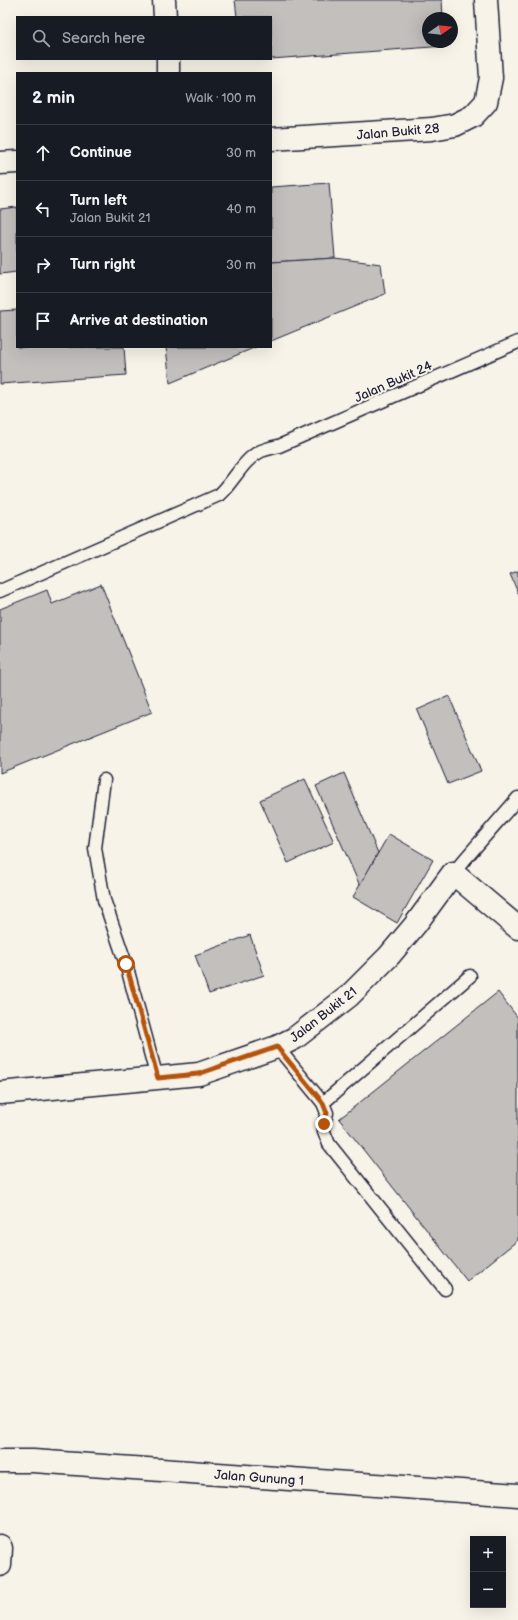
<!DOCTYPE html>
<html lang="en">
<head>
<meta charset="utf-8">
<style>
  body { margin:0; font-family:"Balsamiq Sans",sans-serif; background:#242831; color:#f1f3f6 }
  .controls { position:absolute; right:12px; bottom:12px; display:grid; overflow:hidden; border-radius:0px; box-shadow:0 4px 16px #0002 }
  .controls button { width:36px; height:36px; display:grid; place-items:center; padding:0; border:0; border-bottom:1px solid #363941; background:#171b24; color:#f1f3f6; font:20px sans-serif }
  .compass { position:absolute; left:422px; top:12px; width:36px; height:36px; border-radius:50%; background:#171b24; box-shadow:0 4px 16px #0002; rotate:76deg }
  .stop { position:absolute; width:12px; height:12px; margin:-9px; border:3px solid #b45309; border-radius:50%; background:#fff }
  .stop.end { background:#b45309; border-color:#fff; box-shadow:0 1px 4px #0008 }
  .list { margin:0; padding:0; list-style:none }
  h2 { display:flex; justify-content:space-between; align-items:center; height:52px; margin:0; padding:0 16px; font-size:17px }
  h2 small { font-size:13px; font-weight:400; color:#9ea1a6 }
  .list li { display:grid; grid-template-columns:26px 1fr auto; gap:12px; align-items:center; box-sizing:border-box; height:56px; padding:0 16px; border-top:1px solid #363941 }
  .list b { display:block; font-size:15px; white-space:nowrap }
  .list p { margin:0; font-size:13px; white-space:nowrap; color:#9ea1a6 }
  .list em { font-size:13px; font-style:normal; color:#9ea1a6 }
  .icon { flex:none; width:22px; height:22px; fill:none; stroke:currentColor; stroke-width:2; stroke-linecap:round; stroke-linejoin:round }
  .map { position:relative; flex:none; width:518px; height:1620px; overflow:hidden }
  .search { position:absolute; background:#171b24; box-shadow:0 4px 16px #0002; left:16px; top:16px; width:256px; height:44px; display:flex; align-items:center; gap:10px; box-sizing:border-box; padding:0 14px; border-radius:0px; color:#9ea1a6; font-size:15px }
  .panel { position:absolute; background:#171b24; box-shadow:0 4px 16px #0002; left:16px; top:72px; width:256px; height:276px; border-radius:0px }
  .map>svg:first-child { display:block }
  .building { fill:#c2bfbd; stroke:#22223b }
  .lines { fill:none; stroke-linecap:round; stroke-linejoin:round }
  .lane-casing { stroke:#22223b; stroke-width:15 }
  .street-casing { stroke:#22223b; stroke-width:25 }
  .lane { stroke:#f7f3e8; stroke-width:12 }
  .street { stroke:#f7f3e8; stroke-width:22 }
  .route { stroke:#b45309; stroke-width:5 }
  .labels { text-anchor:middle; stroke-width:4; stroke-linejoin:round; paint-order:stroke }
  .street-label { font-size:13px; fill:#22223b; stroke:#f7f3e8 }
</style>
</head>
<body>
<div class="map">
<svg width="518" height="1620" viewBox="0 0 518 1620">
  <rect width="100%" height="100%" fill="#f7f3e8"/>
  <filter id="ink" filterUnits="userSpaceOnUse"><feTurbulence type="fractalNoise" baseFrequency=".025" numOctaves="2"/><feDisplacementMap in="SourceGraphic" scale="8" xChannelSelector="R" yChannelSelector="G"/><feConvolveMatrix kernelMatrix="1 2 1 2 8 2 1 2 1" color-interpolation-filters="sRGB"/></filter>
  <g filter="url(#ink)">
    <g class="building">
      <path d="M 235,0 L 442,0 L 443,18 L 428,18 L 428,42 L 445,42 L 445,46 L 271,59 L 271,17 L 237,17 Z"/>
      <path d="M 329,183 L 335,258 L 271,262 L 271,187 Z"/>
      <path d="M 17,207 L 17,272 L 0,274 L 0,209 Z"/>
      <path d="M 335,258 L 381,264 L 385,294 L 271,341 L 271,262 Z"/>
      <path d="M 17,310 L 17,347 L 124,347 L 126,375 L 0,384 L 0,311 Z"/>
      <path d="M 166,347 L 256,347 L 170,383 Z"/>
      <path d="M 518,571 L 518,593 L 510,574 Z"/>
      <path d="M 101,584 L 152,712 L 0,773 L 0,609 L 47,590 L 52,604 Z"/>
      <path d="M 449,696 L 481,771 L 448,784 L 417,710 Z"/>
      <path d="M 344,773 L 378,853 L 360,886 L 316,786 Z"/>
      <path d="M 305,779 L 334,842 L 288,863 L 260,800 Z"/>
      <path d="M 389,834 L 433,860 L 397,923 L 353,897 Z"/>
      <path d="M 250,935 L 264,975 L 209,994 L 195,955 Z"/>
      <path d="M 498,992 L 518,1018 L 518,1240 L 467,1281 L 339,1119 Z"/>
    </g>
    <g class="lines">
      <defs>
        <g id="lane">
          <path d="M 0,591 L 219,495 C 234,482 242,460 261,451 C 267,449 273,447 279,446 L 518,342"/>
          <path d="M 104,780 L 95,848 L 104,900 L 126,964 L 157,1078"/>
          <path d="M 453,873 L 518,798"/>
          <path d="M 277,1047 L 323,1103 L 327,1113 L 324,1124 L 324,1132 L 329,1144 L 445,1289"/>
          <path d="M 323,1103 L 470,976"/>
        </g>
        <g id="street">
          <path d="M 164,0 L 165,17"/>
          <path d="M 168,59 L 168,73"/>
          <path d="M 271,139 L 432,129 L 455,125 L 473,116 L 486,102 L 491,78 L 486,0"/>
          <path d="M 0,163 L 17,162"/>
          <path d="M 0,1093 L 199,1074 L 277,1047 L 295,1038 L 349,996 L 389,956 L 415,925 L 453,873 L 518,928"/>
          <path d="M 0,1461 L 33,1461 L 518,1495"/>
          <path d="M 0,1546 L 1,1548 L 0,1565"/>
        </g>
      </defs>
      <use href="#lane" class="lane-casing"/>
      <use href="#street" class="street-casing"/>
      <use href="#lane" class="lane"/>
      <use href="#street" class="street"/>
    </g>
  </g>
  <g class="lines" filter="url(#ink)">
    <path class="route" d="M 126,964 L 158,1078 L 198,1074 L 277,1047 L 323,1103 L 327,1113 L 324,1124"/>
  </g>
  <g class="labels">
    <g class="street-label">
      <text transform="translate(398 131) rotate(-5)" y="5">Jalan Bukit 28</text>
      <text transform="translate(393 381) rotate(-24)" y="5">Jalan Bukit 24</text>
      <text transform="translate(323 1014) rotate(-38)" y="5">Jalan Bukit 21</text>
      <text transform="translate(259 1477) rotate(4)" y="5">Jalan Gunung 1</text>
    </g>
  </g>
</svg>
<div class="controls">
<button>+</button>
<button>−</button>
</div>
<svg class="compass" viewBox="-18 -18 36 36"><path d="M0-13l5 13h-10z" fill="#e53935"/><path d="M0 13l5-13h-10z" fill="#9ea1a6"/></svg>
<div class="stop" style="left:126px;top:964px"></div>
<div class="stop end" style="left:324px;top:1124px"></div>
<div class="search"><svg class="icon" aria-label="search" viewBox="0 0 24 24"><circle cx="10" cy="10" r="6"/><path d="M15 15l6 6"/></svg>Search here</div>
<section class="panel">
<h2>2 min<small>Walk · 100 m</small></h2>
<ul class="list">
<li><svg class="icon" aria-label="ahead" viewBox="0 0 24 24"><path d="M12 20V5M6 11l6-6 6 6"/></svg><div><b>Continue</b></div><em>30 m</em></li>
<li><svg class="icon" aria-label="left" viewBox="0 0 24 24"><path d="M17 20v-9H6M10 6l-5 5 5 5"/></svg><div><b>Turn left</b><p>Jalan Bukit 21</p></div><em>40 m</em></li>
<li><svg class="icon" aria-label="right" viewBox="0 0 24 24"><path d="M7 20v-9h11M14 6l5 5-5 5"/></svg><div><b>Turn right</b></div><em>30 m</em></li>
<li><svg class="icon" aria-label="arrive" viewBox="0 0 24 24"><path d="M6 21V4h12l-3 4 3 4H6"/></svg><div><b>Arrive at destination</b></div></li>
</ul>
</section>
</div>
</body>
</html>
